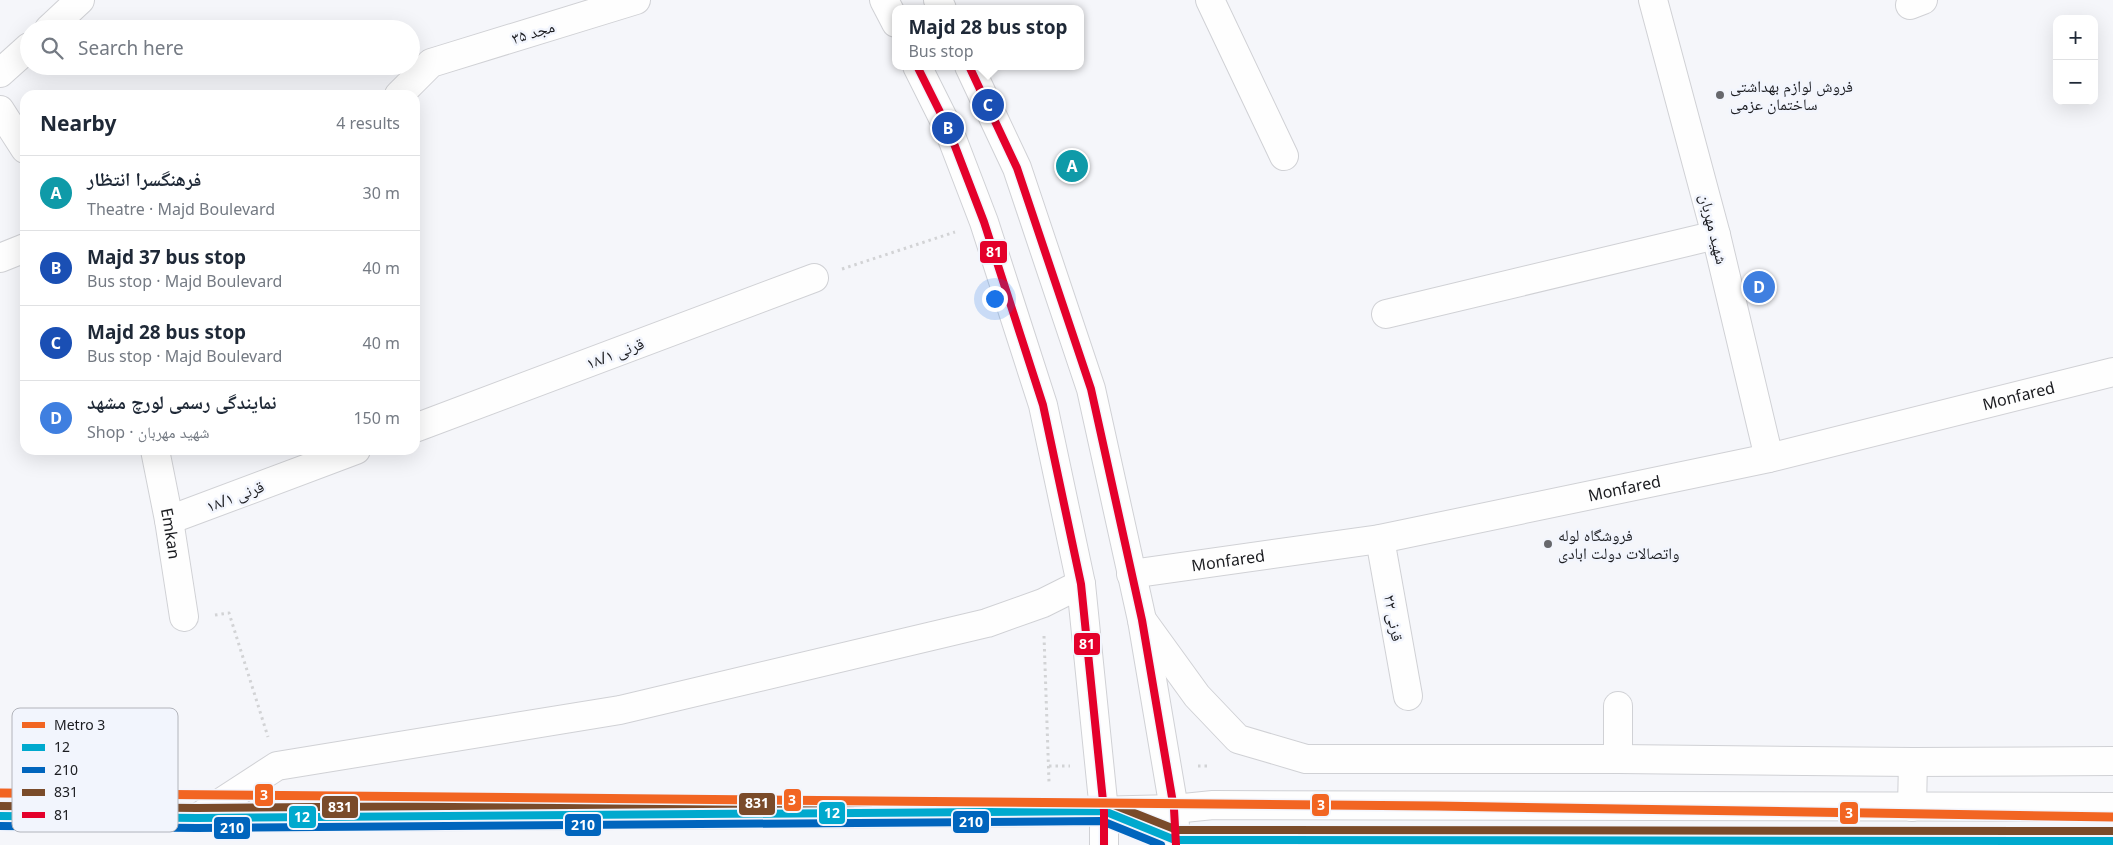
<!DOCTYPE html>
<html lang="en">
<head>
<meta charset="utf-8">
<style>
  body { margin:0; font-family:"Noto Sans","Noto Naskh Arabic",sans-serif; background:#f2f2f3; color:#1f2937 }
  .controls { position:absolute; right:15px; top:15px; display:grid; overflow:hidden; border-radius:10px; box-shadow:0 5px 20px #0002 }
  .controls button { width:45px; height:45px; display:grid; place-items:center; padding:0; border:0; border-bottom:1px solid #e0e1e3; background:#fff; color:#1f2937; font:25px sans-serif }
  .you { position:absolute; left:994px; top:298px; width:18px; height:18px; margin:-12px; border:4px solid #fff; border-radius:50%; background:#1a73e8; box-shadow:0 0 0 8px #1a73e833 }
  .badge { display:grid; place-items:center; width:32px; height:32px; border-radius:50%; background:#0f766e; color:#fff; font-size:16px; font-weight:700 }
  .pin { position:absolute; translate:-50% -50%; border:2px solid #fff; box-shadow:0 1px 5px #0006 }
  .popup { position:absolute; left:892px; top:5px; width:192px; height:65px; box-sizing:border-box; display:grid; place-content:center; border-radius:10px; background:#fff; filter:drop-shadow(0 1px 4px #0005); font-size:16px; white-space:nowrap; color:#747a83 }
  .popup b { font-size:19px; color:#1f2937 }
  .popup::after { content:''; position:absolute; left:50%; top:100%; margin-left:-10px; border:10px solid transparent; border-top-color:#fff }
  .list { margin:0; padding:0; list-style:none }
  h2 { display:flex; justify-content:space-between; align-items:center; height:65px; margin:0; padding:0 20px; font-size:21px }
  h2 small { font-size:16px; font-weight:400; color:#747a83 }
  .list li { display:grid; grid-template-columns:32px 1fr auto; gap:15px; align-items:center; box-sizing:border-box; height:75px; padding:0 20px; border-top:1px solid #e0e1e3 }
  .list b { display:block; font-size:19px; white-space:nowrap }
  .list p { margin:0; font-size:16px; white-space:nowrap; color:#747a83 }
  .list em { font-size:16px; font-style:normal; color:#747a83 }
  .icon { flex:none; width:28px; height:28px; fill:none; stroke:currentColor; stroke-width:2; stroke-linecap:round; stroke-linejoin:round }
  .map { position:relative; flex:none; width:2113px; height:845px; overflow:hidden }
  .search { position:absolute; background:#fff; box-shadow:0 5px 20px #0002; left:20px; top:20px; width:400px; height:55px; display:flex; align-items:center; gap:12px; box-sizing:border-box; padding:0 18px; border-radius:28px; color:#747a83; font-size:19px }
  .panel { position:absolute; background:#fff; box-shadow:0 5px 20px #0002; left:20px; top:90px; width:400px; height:365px; border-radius:15px }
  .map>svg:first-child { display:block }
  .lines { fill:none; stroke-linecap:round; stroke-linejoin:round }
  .lane-casing { stroke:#d0d1d5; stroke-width:20 }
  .street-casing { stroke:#d0d1d5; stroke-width:30 }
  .secondary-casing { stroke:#d0d1d5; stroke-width:30 }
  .primary-casing { stroke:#d0d1d5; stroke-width:30 }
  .path { stroke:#d2d3d5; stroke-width:3; stroke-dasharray:2.5 4; stroke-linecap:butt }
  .lane { stroke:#fefefe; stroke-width:18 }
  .street { stroke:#fefefe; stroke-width:28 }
  .secondary { stroke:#fefefe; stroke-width:28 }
  .primary { stroke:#fefefe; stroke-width:28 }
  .bus-1-casing { stroke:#f2f5fd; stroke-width:11 }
  .bus-2-casing { stroke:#f2f5fd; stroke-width:11 }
  .bus-3-casing { stroke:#f2f5fd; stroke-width:11 }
  .bus-4-casing { stroke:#f2f5fd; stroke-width:11 }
  .bus-1 { stroke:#00a9ce; stroke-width:8 }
  .bus-2 { stroke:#0065bd; stroke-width:8 }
  .bus-3 { stroke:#7a4b2a; stroke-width:8 }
  .bus-4 { stroke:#e4002b; stroke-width:8 }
  .metro-1-casing { stroke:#f2f5fd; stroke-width:12 }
  .metro-1 { stroke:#f26522; stroke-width:9 }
  .poi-dot { fill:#67686c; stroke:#f2f5fd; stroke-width:2 }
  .labels { text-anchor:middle; stroke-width:5; stroke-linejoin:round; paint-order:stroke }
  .street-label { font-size:16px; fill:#1b1c20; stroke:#f2f5fd }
  .poi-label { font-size:16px; fill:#1b1c20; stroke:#f2f5fd; text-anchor:start }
  .key { fill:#f2f5fd; stroke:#b2b4bb; stroke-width:1 }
  .key-label { font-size:14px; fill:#1b1c20 }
  .line-badge { stroke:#f2f5fd; stroke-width:2 }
  .badge-label { font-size:14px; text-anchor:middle; font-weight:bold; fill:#fff }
</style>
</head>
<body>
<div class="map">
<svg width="2113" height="845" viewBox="0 0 2113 845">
  <rect width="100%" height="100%" fill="#f5f6fa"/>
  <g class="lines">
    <defs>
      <path id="lane" d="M 1113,815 L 1175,840 L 2113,841"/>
      <g id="street">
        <path d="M 1210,0 L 1284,156"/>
        <path d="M 1653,0 L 1716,235 L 1769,458"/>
        <path d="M 1910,5 L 1923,0"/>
        <path d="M 49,29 L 80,0"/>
        <path d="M 0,73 L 29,47"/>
        <path d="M 399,95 L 431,63 L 636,0"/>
        <path d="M 0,110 L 25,149"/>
        <path d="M 0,258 L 25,248"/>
        <path d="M 1386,314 L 1716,235"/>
        <path d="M 415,428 L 814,278"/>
        <path id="s1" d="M 155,450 L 169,520 L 184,617"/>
        <path d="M 169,520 L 356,450"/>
        <path d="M 1380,539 L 1408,696"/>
        <path id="s2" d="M 1131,574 L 1380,539 L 1769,458 L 2113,372"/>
      </g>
      <g id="secondary">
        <path d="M 884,0 L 896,23"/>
        <path d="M 938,0 L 942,9"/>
        <path d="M 917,66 L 948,128 L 984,222 L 1043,405 L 1081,584 L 1104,811 L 1104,845"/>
        <path d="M 969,66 L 1017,168 L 1091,389 L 1142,620 L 1174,809 L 1176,845"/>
        <path d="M 1142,620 L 1197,696 L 1238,739 L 1306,759 L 1618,759 L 1913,762 L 2113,761"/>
        <path d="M 1618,759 L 1618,706"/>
      </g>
      <g id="primary">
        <path d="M 1912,807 L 1913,762"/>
        <path d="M 0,816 L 197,818 L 1051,812 L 1174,809 L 1213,805 L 2113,807"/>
        <path d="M 197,818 L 277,766 L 620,710 L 987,623 L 1043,603 L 1081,584"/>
      </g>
    </defs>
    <use href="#lane" class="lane-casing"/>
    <use href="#street" class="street-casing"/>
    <use href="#secondary" class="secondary-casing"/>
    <use href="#primary" class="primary-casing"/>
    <g class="path">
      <path d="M 842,269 L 955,232"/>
      <path d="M 215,615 L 229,613 L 268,737"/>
      <path d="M 1044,636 L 1049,782"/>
      <path d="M 1049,766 L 1070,766"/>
      <path d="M 1198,766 L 1210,766"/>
    </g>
    <use href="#lane" class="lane"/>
    <use href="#street" class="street"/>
    <use href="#secondary" class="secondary"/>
    <use href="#primary" class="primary"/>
    <defs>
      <path id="bus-1" d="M 0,816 L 197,818 L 1104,811 L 1175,840 L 2113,841"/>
      <path id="bus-2" d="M 0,826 L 197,828 L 1102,821 L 1161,845"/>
      <path id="bus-3" d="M 0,806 L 197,808 L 1104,801 L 1177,830 L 2113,831"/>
      <g id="bus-4">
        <path d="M 917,66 L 948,128 L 984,222 L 1043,405 L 1081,584 L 1104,811 L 1104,845"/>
        <path d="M 969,66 L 1017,168 L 1091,389 L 1142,620 L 1174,809 L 1176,845"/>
      </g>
    </defs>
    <use href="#bus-1" class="bus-1-casing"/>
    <use href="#bus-2" class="bus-2-casing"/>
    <use href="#bus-3" class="bus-3-casing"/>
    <use href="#bus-4" class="bus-4-casing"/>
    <use href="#bus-1" class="bus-1"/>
    <use href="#bus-2" class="bus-2"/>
    <use href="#bus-3" class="bus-3"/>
    <use href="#bus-4" class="bus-4"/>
    <defs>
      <path id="metro-1" d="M 0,793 L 1436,806 L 2113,817"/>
    </defs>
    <use href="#metro-1" class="metro-1-casing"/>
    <use href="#metro-1" class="metro-1"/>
  </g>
  <g class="poi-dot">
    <circle cx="1720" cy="95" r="5"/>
    <circle cx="1548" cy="544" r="5"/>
  </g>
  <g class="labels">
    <g class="street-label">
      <text transform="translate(533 32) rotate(-17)" y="6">مجد ۳۵</text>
      <text transform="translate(1714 229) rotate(76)" y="6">شهید مهربان</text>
      <text transform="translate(615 353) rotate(-21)" y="6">قرنی ۱۸/۱</text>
      <text dy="6" stroke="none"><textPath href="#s2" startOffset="906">Monfared</textPath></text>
      <text dy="6" stroke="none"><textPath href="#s2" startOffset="501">Monfared</textPath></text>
      <text transform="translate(235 496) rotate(-21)" y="6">قرنی ۱۸/۱</text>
      <text dy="6" stroke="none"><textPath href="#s1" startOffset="85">Emkan</textPath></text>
      <text dy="6" stroke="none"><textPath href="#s2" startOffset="98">Monfared</textPath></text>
      <text transform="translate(1394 618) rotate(80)" y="6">قرنی ۲۲</text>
    </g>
    <g class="poi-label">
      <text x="1730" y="92">فروش لوازم بهداشتی<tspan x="1730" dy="18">ساختمان عزمی</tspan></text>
      <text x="1558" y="541">فروشگاه لوله<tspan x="1558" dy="18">واتصالات دولت ابادی</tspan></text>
    </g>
  </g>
  <rect x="12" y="708" width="166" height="124" rx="8" class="key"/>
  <rect x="22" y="722" width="23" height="6" fill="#f26522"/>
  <rect x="22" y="744" width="23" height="7" fill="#00a9ce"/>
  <rect x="22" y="767" width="23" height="6" fill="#0065bd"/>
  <rect x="22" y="789" width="23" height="7" fill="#7a4b2a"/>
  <rect x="22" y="812" width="23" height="6" fill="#e4002b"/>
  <g class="key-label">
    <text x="54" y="730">Metro 3</text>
    <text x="54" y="752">12</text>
    <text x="54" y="775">210</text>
    <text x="54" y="797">831</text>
    <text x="54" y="820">81</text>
  </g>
  <g class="line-badge">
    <rect x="979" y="240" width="29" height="24" rx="5" fill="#e4002b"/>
    <rect x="1073" y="632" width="28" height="24" rx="5" fill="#e4002b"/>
    <rect x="254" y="783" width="20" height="24" rx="5" fill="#f26522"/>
    <rect x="783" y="788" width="19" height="24" rx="5" fill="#f26522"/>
    <rect x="738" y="792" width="38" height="24" rx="5" fill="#7a4b2a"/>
    <rect x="1311" y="793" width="19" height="24" rx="5" fill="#f26522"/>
    <rect x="321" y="795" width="38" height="24" rx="5" fill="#7a4b2a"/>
    <rect x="1839" y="801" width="20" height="24" rx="5" fill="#f26522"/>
    <rect x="818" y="801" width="28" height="24" rx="5" fill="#00a9ce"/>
    <rect x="288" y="805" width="29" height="24" rx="5" fill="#00a9ce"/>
    <rect x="952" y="810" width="38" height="24" rx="5" fill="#0065bd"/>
    <rect x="564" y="813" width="38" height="24" rx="5" fill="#0065bd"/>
    <rect x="213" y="816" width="38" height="24" rx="5" fill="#0065bd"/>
  </g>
  <g class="badge-label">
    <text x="994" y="257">81</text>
    <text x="1087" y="649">81</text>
    <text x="264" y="800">3</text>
    <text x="792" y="805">3</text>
    <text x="757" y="808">831</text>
    <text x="1321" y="810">3</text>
    <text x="340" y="812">831</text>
    <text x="1849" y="818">3</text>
    <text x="832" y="818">12</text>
    <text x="302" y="822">12</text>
    <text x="971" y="827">210</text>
    <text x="583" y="830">210</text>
    <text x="232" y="833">210</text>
  </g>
</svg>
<div class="controls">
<button>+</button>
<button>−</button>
</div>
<div class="you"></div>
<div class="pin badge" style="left:1072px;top:166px;background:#0f9aa8">A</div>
<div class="pin badge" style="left:948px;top:128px;background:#1a4fb4">B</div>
<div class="pin badge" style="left:988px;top:105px;background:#1a4fb4">C</div>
<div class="popup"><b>Majd 28 bus stop</b>Bus stop</div>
<div class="pin badge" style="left:1759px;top:287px;background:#3f7fe0">D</div>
<div class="search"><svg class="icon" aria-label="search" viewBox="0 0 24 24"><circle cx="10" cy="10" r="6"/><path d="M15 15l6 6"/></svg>Search here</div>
<section class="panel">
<h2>Nearby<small>4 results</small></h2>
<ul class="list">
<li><span class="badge" style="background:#0f9aa8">A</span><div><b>فرهنگسرا انتظار</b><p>Theatre · Majd Boulevard</p></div><em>30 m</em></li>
<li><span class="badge" style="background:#1a4fb4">B</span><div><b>Majd 37 bus stop</b><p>Bus stop · Majd Boulevard</p></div><em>40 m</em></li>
<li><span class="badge" style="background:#1a4fb4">C</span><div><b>Majd 28 bus stop</b><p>Bus stop · Majd Boulevard</p></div><em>40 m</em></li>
<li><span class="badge" style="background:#3f7fe0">D</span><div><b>نمایندگی رسمی لورچ مشهد</b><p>Shop · شهید مهربان</p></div><em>150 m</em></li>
</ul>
</section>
</div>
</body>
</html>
